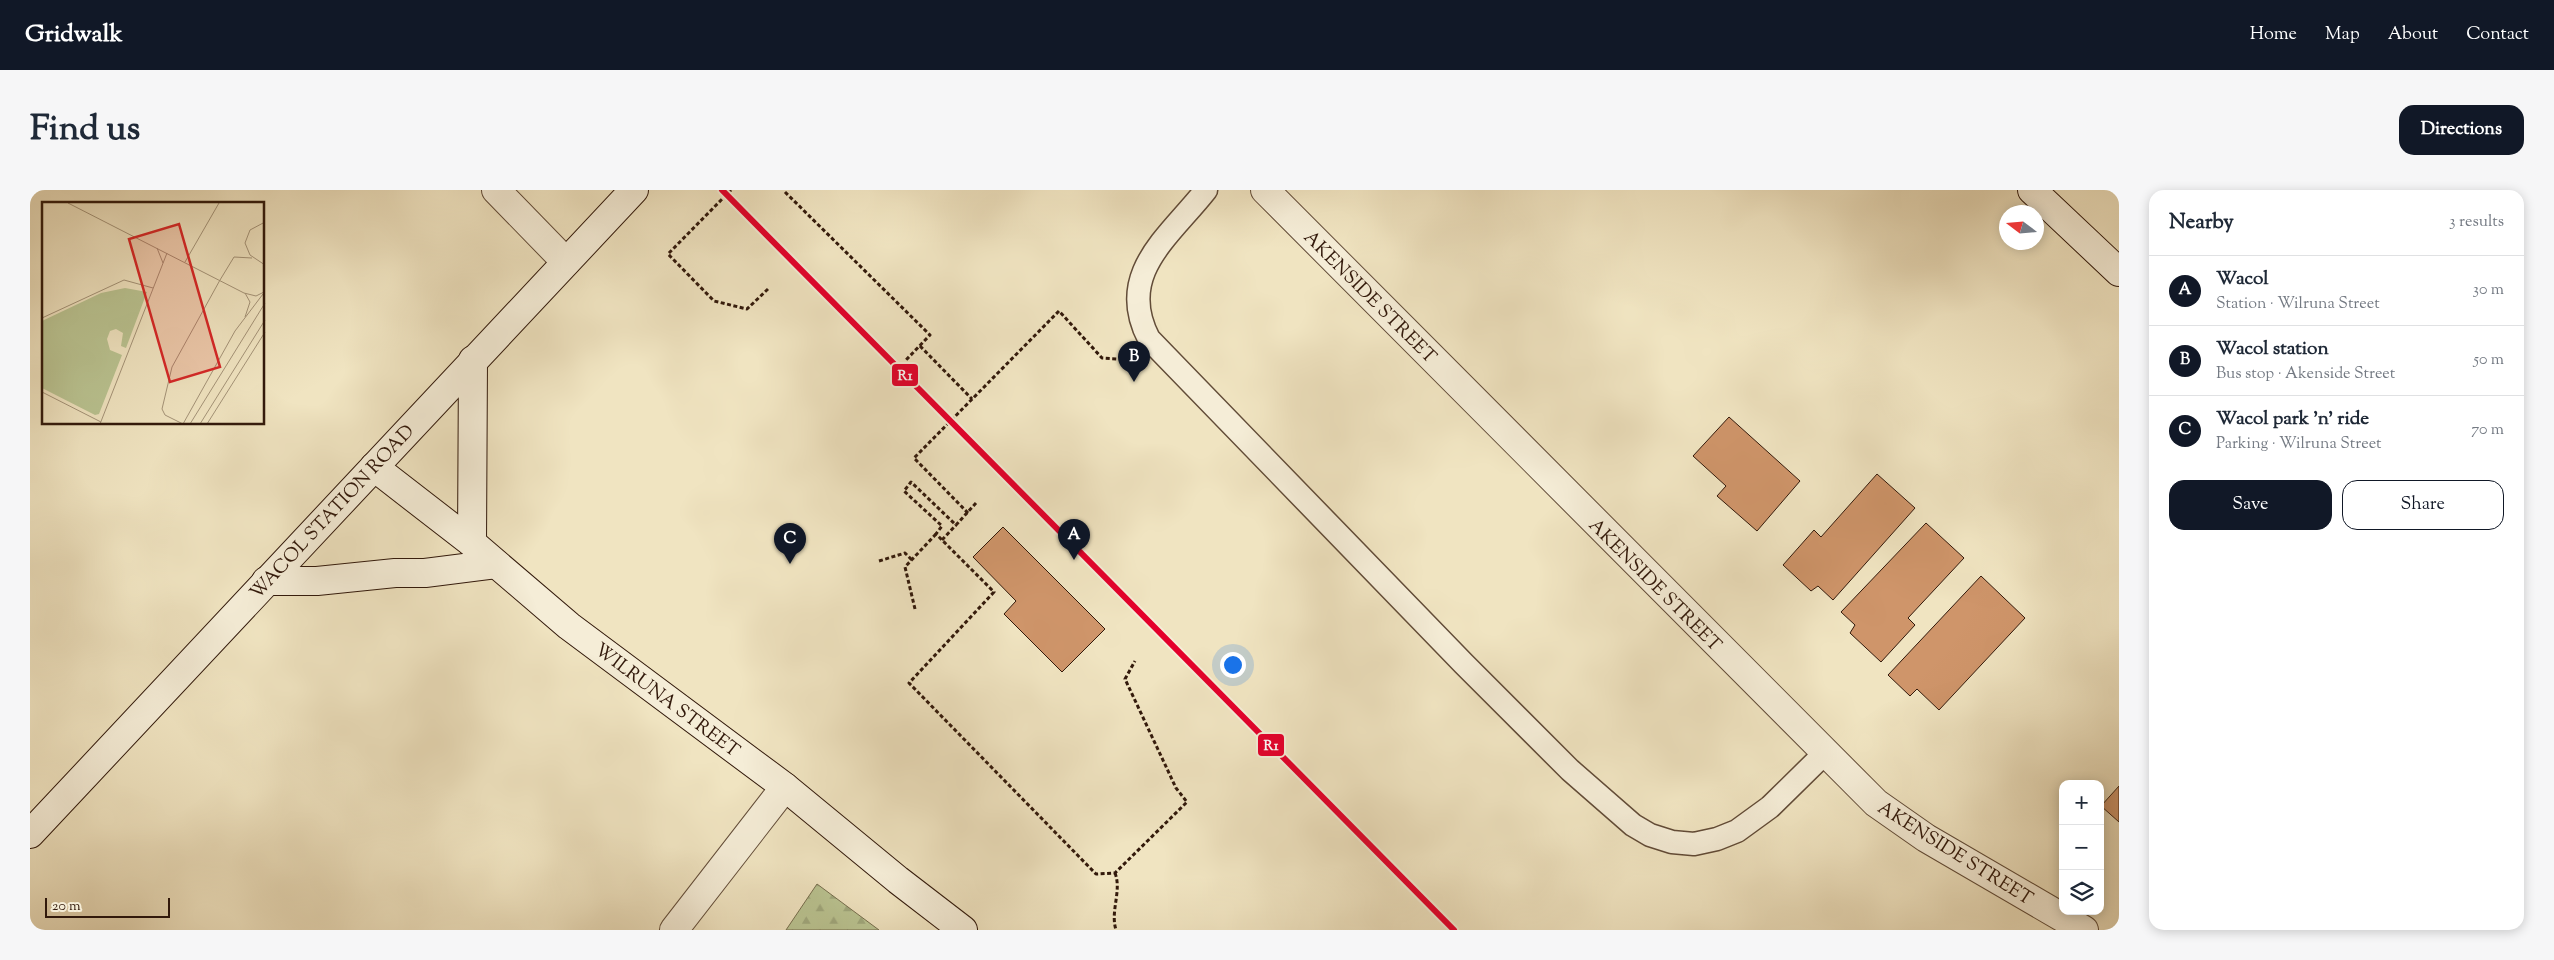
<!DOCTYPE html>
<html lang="en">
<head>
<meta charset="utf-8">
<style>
  body { margin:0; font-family:"Sorts Mill Goudy",serif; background:#f6f6f7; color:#1f2937 }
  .controls { position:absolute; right:15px; bottom:15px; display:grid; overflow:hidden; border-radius:10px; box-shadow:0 2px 12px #0003 }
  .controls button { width:45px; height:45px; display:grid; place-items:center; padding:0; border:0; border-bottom:1px solid #e0e1e3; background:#fff; color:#1f2937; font:25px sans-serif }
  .compass { position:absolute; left:1969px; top:15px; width:45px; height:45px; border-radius:50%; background:#fff; box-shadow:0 2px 12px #0003; rotate:286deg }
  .scale { position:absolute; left:15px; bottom:12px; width:125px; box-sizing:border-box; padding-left:5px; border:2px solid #32190b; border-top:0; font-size:14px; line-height:18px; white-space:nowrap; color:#32190b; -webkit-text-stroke:4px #f5edd7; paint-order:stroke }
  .you { position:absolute; left:1202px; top:474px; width:18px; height:18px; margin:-12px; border:4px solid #fff; border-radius:50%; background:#1a73e8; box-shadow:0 0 0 8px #1a73e833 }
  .badge { display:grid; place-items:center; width:32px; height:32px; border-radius:50%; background:#111827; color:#fff; font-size:16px; font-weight:700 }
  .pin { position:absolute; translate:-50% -41px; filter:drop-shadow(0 1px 2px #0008) }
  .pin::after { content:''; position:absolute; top:26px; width:18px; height:15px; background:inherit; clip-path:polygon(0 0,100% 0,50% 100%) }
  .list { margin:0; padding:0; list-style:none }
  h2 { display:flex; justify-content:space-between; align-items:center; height:65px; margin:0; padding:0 20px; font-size:21px }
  h2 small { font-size:16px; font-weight:400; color:#747a83 }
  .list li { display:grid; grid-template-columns:32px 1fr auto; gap:15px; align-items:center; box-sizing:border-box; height:70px; padding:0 20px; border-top:1px solid #e0e1e3 }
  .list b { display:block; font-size:19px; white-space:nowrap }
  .list p { margin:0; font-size:16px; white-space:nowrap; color:#747a83 }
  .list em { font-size:16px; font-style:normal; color:#747a83 }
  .actions { display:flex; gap:10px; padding:15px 20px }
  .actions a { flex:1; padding:11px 0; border:1px solid #111827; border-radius:15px; text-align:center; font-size:18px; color:#111827 }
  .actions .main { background:#111827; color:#fff }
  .icon { flex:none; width:28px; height:28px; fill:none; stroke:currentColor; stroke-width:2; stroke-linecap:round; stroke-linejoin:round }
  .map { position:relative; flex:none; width:2089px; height:740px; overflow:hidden; border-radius:15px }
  header { display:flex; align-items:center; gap:30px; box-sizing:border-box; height:70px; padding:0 25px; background:#111827; color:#fff }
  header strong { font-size:24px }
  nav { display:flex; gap:28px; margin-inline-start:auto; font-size:18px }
  .intro { display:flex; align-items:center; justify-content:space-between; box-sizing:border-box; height:120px; padding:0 30px }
  h1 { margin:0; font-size:35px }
  .button { padding:12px 22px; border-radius:15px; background:#111827; color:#fff; font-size:18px; font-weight:700 }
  main { display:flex; gap:30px; padding:0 30px }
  aside { flex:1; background:#fff; border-radius:15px; box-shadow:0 2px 12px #0003 }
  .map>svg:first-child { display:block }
  .forest { fill:url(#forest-firs); stroke:#766e4e }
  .building { fill:#cf956a; stroke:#32190b }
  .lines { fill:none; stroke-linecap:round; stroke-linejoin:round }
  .lane-casing { stroke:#624c38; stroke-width:25 }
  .street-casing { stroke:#624c38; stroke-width:30 }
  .secondary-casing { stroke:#32190b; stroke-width:30 }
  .path { stroke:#32190b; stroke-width:3; stroke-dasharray:4 2.5; stroke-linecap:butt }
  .lane { stroke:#f5edd7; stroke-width:22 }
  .street { stroke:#f5edd7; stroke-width:28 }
  .secondary { stroke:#f5edd7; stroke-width:28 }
  .rail-1-casing { stroke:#f5edd7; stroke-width:10 }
  .rail-1 { stroke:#e4002b; stroke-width:6 }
  .labels { text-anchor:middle; stroke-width:4.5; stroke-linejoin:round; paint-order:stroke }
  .street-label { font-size:19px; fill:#32190b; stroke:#f5edd7 }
  .inset-road { fill:none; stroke:#a49378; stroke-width:1 }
  .view { fill:#d62828; fill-opacity:0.15; stroke:#d62828; stroke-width:2.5 }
  .inset-edge { fill:none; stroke:#32190b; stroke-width:2.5 }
  .line-badge { stroke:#f5edd7; stroke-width:2 }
  .badge-label { font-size:14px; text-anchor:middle; font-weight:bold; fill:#fff }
</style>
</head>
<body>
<header>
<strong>Gridwalk</strong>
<nav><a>Home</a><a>Map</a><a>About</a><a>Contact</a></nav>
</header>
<div class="intro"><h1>Find us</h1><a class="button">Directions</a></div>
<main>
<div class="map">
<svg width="2089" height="740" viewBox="0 0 2089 740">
  <defs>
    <pattern id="forest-firs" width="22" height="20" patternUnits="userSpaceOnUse" patternTransform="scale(1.25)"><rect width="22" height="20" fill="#bac492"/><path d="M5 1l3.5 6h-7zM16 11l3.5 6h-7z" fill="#a0a87d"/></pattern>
  </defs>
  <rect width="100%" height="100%" fill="#f0e4c1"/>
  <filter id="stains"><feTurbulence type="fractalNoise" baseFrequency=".004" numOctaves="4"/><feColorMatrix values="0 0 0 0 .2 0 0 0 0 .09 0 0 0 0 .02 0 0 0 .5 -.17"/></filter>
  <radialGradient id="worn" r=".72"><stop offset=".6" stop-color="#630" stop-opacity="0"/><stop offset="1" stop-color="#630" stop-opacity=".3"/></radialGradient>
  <path class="forest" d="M 787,694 L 849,740 L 756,740 Z"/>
  <g class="building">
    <path d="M 1699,227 L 1770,291 L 1727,341 L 1687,306 L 1696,296 L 1663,266 Z"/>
    <path d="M 1847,284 L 1885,318 L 1803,410 L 1788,396 L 1781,401 L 1753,375 L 1784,340 L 1791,347 Z"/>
    <path d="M 1896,333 L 1934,368 L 1878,428 L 1885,435 L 1851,472 L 1820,443 L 1825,435 L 1811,422 Z"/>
    <path d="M 973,337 L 1075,439 L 1032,482 L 974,424 L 986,411 L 943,367 Z"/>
    <path d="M 1951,386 L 1995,428 L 1909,520 L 1887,499 L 1880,506 L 1858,485 Z"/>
    <path d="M 2089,596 L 2089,632 L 2071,616 Z"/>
  </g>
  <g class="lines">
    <defs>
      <path id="lane" d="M 1176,0 C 1139,47 1085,84 1119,149 L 1434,474 L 1540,580 L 1603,635 L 1620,645 L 1642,652 L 1664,654 L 1687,649 L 1707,641 L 1740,617 L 1795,563"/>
      <g id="street">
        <path d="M 466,0 L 536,72"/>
        <path d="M 1235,0 L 1846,613 L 1896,648 L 2054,740"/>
        <path d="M 644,740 L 755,597"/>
      </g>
      <g id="secondary">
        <path d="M 2002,0 L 2089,82"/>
        <path d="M 344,277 L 442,353 L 539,436 L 755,597 L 868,690 L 933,740"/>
        <path d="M 442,353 L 443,170"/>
        <path d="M 236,391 L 287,391 L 365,383 L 395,383 L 466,374"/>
        <path d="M 0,644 L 604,0"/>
      </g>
    </defs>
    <use href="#lane" class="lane-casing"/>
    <use href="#street" class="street-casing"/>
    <use href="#secondary" class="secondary-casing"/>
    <g class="path">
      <path d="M 701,0 L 638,64 L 684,111 L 717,119 L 738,99"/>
      <path d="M 755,2 L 900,145 L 876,170"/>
      <path d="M 890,156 L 942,209"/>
      <path d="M 946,313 L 926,335 L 881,292 L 874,301 L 912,336 L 906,344 L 964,402 L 879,493 L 1066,684 L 1085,683 L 1157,612 L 1146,598 L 1095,489 L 1105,471"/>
      <path d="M 938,323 L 884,268 L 1029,121 L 1072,168 L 1088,169"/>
      <path d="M 912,350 L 926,335"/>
      <path d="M 849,371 L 875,363 L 882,370"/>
      <path d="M 885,419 L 875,377 L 906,344"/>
      <path d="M 1085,683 C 1092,701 1080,721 1086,740"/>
    </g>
    <use href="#lane" class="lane"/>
    <use href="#street" class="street"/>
    <use href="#secondary" class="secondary"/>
    <defs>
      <path id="rail-1" d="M 692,0 L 1424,740"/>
    </defs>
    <use href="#rail-1" class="rail-1-casing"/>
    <use href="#rail-1" class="rail-1"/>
  </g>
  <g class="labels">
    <g class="street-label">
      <text transform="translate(1341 106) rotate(45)" y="7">AKENSIDE STREET</text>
      <text transform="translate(301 321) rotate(-47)" y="7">WACOL STATION ROAD</text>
      <text transform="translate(1626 394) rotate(45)" y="7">AKENSIDE STREET</text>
      <text transform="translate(638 509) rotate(37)" y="7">WILRUNA STREET</text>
      <text transform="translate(1926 662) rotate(32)" y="7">AKENSIDE STREET</text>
    </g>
  </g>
  <g transform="translate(12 12)">
    <rect width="222" height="222" fill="#f0e4c1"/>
    <path d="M 83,86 L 105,90 L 84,146 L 79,144 L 81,131 L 74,127 L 68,129 L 65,137 L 68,148 L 80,153 L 57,212 L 53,213 L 0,186 L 0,119 L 59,91 Z" fill="#bac492"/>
    <path class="inset-road" d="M 26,1 L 202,91 L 214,94 L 222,90M 223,20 L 208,28 L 203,41 L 208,53 L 223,63M 115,46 L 121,61M 143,60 L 177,1M 178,78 L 192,55 L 210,56M 203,91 L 208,100 L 203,115M 0,116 L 82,78 L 111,86M 0,190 L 59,220M 58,222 L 125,51M 141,222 L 123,213 L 120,207 L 130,165 L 178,78M 141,222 L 193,129 L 221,92M 148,222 L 223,101M 158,222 L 223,118M 165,222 L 223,130"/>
    <path class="view" d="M 137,22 L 178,165 L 128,180 L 87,37 Z"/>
    <rect width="222" height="222" class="inset-edge"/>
  </g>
  <g class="line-badge">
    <rect x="861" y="173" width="28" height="24" rx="5" fill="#e4002b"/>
    <rect x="1227" y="543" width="28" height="24" rx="5" fill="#e4002b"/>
  </g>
  <g class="badge-label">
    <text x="875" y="190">R1</text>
    <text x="1241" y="560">R1</text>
  </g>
  <rect width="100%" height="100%" filter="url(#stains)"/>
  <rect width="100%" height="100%" fill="url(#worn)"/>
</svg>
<div class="controls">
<button>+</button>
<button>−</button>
<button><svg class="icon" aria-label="layers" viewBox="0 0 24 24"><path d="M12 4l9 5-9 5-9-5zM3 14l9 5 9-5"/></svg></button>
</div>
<svg class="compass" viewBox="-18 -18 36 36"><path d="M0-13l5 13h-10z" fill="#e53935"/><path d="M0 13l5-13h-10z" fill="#747a83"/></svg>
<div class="scale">20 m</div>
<div class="you"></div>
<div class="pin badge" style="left:1044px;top:370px">A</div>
<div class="pin badge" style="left:1104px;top:192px">B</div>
<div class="pin badge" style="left:760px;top:374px">C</div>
</div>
<aside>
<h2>Nearby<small>3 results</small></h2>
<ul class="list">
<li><span class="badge">A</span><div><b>Wacol</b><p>Station · Wilruna Street</p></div><em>30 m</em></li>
<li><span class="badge">B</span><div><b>Wacol station</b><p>Bus stop · Akenside Street</p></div><em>50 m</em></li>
<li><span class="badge">C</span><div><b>Wacol park 'n' ride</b><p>Parking · Wilruna Street</p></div><em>70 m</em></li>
</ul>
<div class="actions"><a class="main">Save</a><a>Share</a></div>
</aside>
</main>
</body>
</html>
